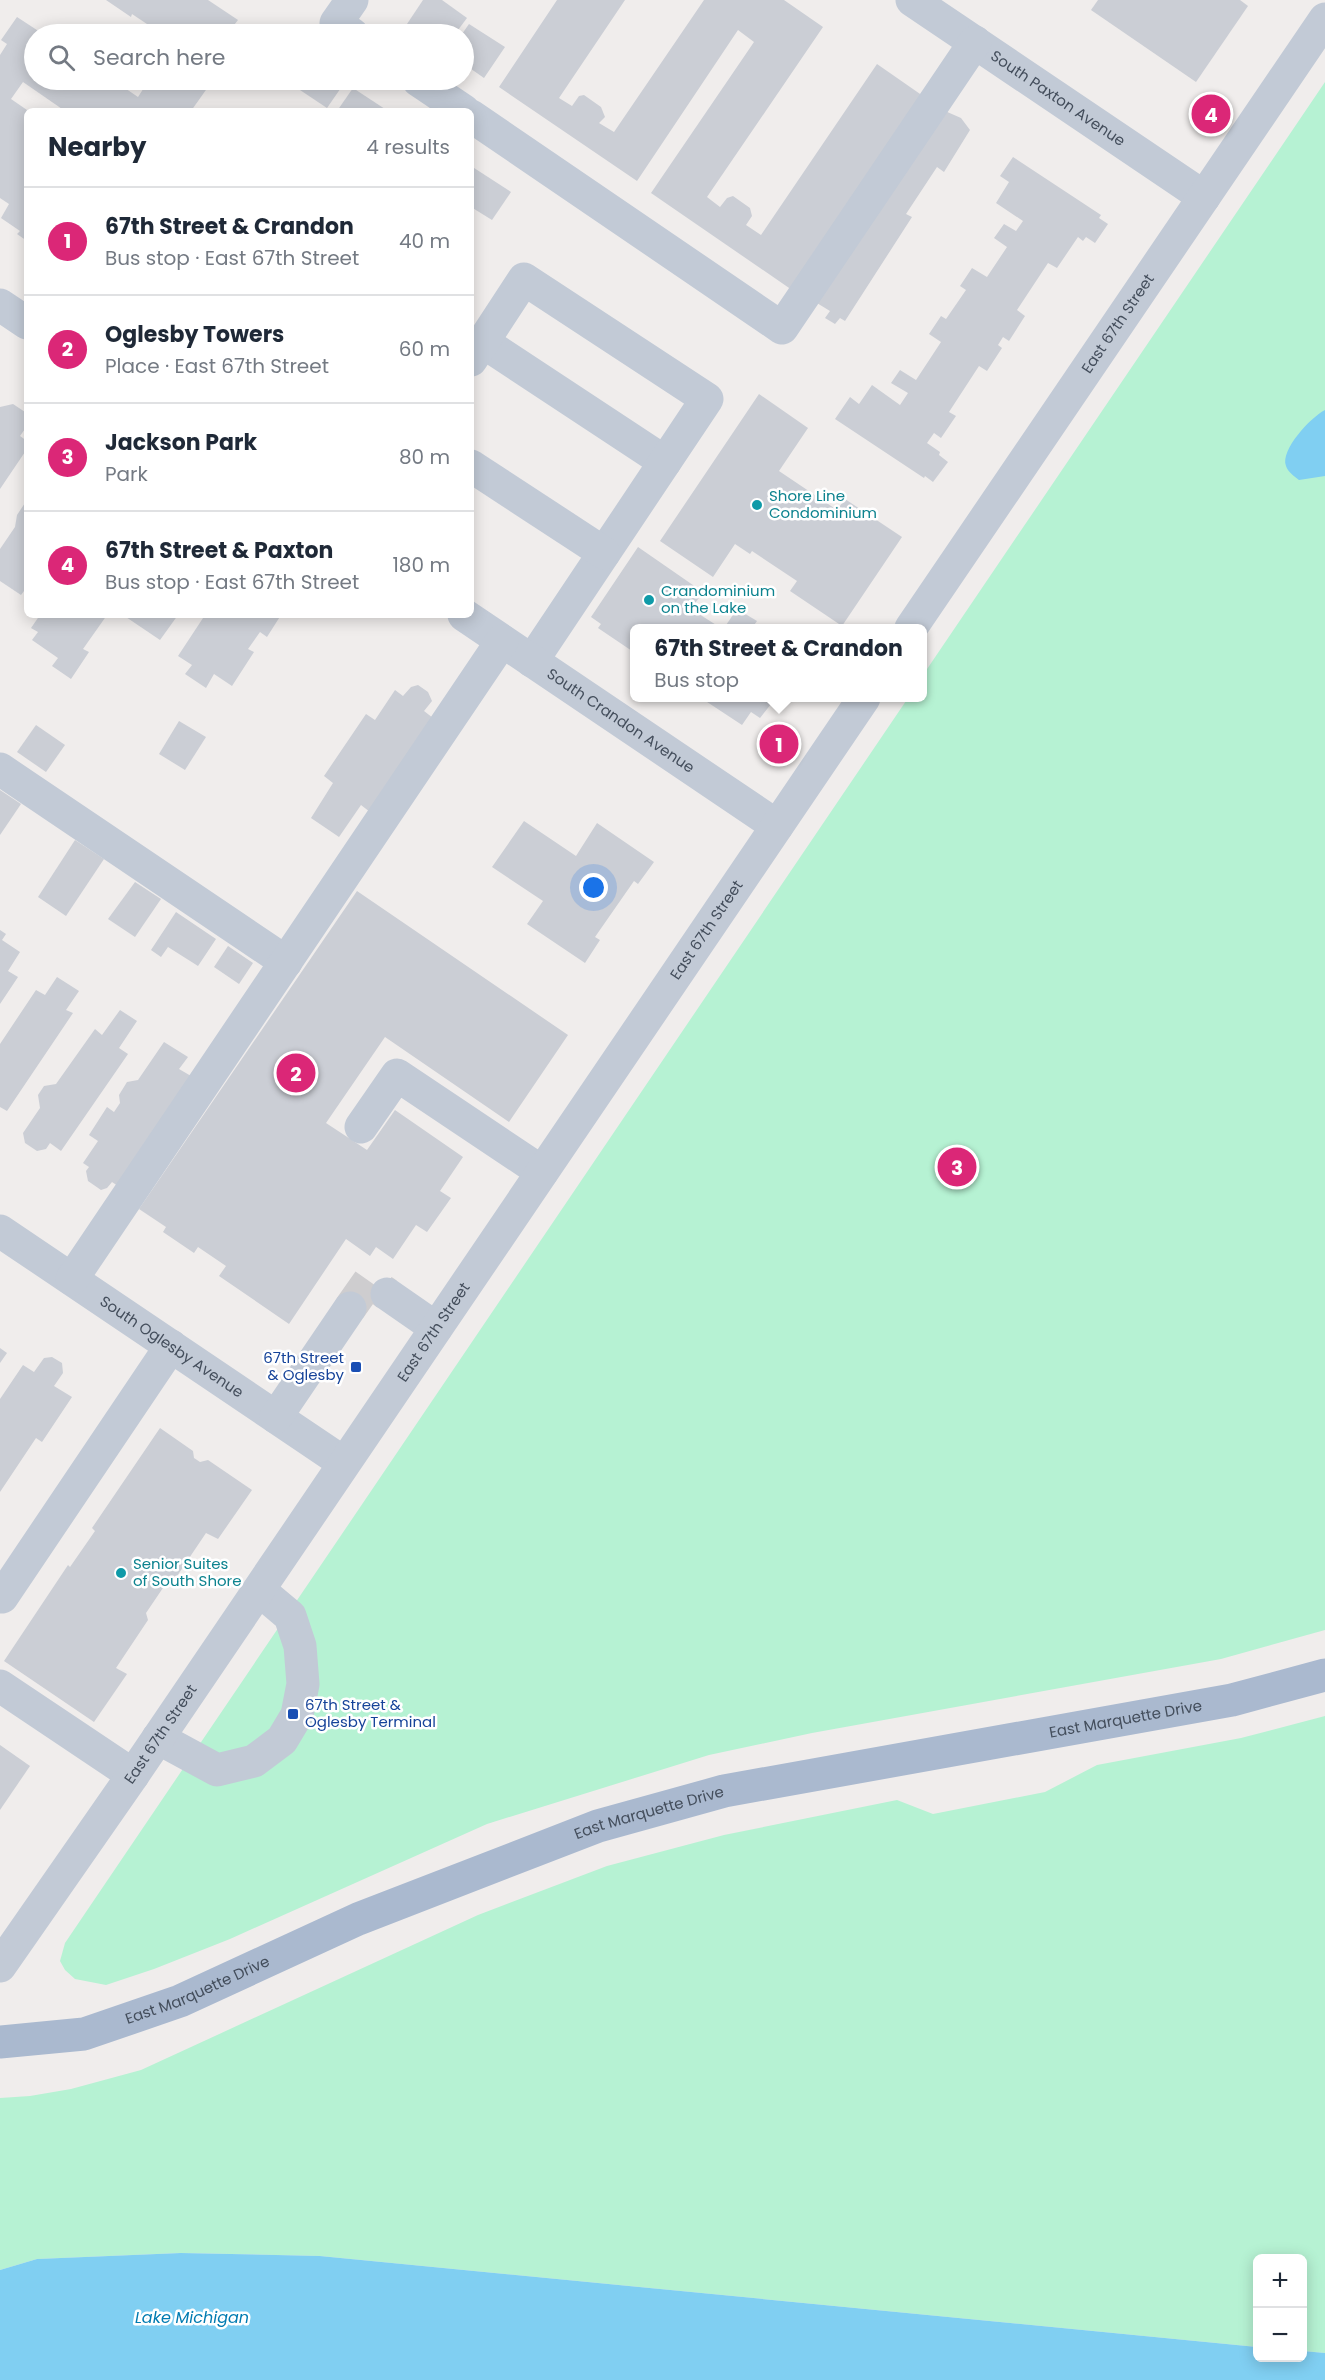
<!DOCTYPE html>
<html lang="en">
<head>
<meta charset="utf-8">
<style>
  body { margin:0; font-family:Poppins,sans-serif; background:#f6f6f7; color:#1f2937 }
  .controls { position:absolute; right:18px; bottom:18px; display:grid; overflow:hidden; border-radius:9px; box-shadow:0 3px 15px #0003 }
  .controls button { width:54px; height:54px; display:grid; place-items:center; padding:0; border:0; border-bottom:2px solid #e0e1e3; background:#fff; color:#1f2937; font:30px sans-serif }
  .you { position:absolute; left:594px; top:888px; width:21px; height:21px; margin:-15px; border:4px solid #fff; border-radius:50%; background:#1a73e8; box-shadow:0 0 0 9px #1a73e833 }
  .badge { display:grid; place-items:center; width:39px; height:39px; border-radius:50%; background:#db2777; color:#fff; font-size:20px; font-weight:700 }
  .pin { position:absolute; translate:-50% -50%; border:3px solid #fff; box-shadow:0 2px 6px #0006 }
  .popup { position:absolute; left:630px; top:624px; width:297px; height:78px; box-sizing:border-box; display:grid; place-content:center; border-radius:9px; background:#fff; filter:drop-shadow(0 2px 4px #0005); font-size:20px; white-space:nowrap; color:#747a83 }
  .popup b { font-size:22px; color:#1f2937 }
  .popup::after { content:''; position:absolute; left:50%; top:100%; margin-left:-12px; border:12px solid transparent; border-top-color:#fff }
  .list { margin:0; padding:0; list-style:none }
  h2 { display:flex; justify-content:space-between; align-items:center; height:78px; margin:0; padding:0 24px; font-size:26px }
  h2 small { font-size:20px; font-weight:400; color:#747a83 }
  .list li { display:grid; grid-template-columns:39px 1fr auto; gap:18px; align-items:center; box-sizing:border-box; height:108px; padding:0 24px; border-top:2px solid #e0e1e3 }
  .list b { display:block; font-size:22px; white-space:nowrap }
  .list p { margin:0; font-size:20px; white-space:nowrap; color:#747a83 }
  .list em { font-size:20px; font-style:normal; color:#747a83 }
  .icon { flex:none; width:33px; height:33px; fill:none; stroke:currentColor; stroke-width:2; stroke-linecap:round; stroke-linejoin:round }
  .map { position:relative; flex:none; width:1325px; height:2380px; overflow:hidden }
  .search { position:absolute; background:#fff; box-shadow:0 3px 15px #0003; left:24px; top:24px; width:450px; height:66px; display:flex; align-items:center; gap:15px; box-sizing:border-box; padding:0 21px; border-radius:33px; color:#747a83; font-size:22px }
  .panel { position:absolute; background:#fff; box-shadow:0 3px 15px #0003; left:24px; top:108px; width:450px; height:510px; border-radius:9px }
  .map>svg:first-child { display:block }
  .green { fill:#b6f2d3 }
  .water { fill:#80cff2 }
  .building { fill:#cbced5 }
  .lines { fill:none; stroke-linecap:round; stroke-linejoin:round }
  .minor-tunnel { stroke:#cecdcf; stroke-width:33; stroke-dasharray:33 16; stroke-linecap:butt }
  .minor { stroke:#c2cad6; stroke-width:33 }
  .major { stroke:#aab9cf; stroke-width:33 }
  .culture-dot { fill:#0f9aa8; stroke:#fff; stroke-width:2 }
  .transit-dot { fill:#1a4fb4; stroke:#fff; stroke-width:2 }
  .labels { text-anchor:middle; stroke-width:5; stroke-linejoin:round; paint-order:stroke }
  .street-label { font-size:15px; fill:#444e5c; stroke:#fff }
  .culture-label { font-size:15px; fill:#0d838f; stroke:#fff; text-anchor:start }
  .transit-label { font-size:15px; fill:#164399; stroke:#fff; text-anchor:end }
  .water-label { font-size:16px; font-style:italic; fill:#017bb1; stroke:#fff }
</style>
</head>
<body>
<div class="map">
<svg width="1325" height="2380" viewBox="0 0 1325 2380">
  <rect width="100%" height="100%" fill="#f0edec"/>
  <g class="green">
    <path d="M 1325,82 L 1325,1630 L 1221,1659 L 812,1733 L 709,1755 L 487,1824 L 230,1939 L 154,1969 L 106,1985 L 75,1979 L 65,1970 L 60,1961 L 65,1943 L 908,698 L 923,698 L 923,675 Z"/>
    <path d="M 1325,1716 L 1325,2353 L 1303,2351 L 1302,2258 L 1258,2258 L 1257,2347 L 320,2256 L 181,2253 L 37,2259 L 0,2270 L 0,2098 L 30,2096 L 71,2089 L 141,2070 L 478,1915 L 607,1866 L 724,1835 L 897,1800 L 933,1814 L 1045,1792 L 1097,1765 L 1241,1738 Z"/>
  </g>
  <g class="water">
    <path d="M 1325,410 L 1325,476 L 1299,480 C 1294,476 1288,472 1286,466 C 1280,450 1311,417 1325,410 Z"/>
    <path d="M 181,2253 L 320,2256 L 1257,2347 L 1258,2358 L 1302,2358 L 1303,2351 L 1325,2353 L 1325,2380 L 0,2380 L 0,2270 L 37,2259 Z"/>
  </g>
  <g class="building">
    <path d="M 106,0 L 208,0 L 238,20 L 227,34 L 162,34 L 132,14 L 131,17 Z"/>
    <path d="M 423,0 L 442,0 L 467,18 L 455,34 L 423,34 L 407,24 Z"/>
    <path d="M 557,0 L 625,0 L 559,98 L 572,106 L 579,96 L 584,95 L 601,107 L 605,117 L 599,123 L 614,132 L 704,0 L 784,0 L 823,27 L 707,197 L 720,207 L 727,198 L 733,196 L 750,208 L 752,216 L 746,225 L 761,235 L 877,64 L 923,96 L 792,290 L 651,193 L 754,42 L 738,30 L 637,181 L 499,87 Z"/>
    <path d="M 1098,0 L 1240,0 L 1248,6 L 1196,82 L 1091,10 Z"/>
    <path d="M 17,17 L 43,34 L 34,34 L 34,80 L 113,80 L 138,97 L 149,80 L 213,80 L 191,111 L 65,111 L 23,82 L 11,99 L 27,110 L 27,241 L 17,234 L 20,231 L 1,218 L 9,204 L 0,198 L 0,55 L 7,44 L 1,40 Z"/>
    <path d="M 469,24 L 505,47 L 484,78 L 464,64 L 464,34 L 462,34 Z"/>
    <path d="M 277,80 L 341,80 L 345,82 L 327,108 L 291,84 L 288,87 Z"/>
    <path d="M 353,88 L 388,111 L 337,111 Z"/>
    <path d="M 945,111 L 961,118 L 970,130 L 944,172 L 937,167 L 906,214 L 912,217 L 845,321 L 840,318 L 835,324 L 825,318 L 830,311 L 812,300 Z"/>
    <path d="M 1013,157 L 1101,215 L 1099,218 L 1108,224 L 1095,243 L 1086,237 L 1083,241 L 1078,237 L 1057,268 L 1048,263 L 1017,310 L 1025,316 L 1009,341 L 1003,337 L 998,345 L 1002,348 L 987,371 L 979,366 L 949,412 L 956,416 L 941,438 L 934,433 L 927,443 L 940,452 L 939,455 L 948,462 L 933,482 L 925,476 L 924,478 L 835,419 L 850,397 L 859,404 L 872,385 L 900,405 L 908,393 L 891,383 L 900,370 L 916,380 L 941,342 L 929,334 L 941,316 L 946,319 L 966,290 L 960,286 L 972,268 L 987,277 L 1007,247 L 994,238 L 1004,224 L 1016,231 L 1023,221 L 996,203 L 1009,182 L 1000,176 Z"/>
    <path d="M 471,166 L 511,192 L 492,220 L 471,207 Z"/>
    <path d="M 759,394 L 808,428 L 779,471 L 837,510 L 845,499 L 902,537 L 842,626 L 790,591 L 797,581 L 752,551 L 750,554 L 735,544 L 713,577 L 660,541 Z"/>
    <path d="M 13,404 L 25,412 L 27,426 L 20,436 L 27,441 L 27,449 L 0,489 L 0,407 Z"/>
    <path d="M 27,500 L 27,587 L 21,595 L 0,581 L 0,549 L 15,527 L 17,515 Z"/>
    <path d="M 638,547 L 703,592 L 691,609 L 721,628 L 635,628 L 635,653 L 598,628 L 601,624 L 591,617 Z"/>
    <path d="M 737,609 L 757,621 L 752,628 L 724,628 Z"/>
    <path d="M 40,615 L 107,615 L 83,649 L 89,652 L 71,679 L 52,666 L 58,658 L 32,640 L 38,632 L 31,628 Z"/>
    <path d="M 123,615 L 178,615 L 160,640 Z"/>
    <path d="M 205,615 L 281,615 L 267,637 L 260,632 L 248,649 L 254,652 L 232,686 L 214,674 L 206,688 L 185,674 L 192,665 L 178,656 Z"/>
    <path d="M 418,685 L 428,692 L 432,701 L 424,711 L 433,718 L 370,812 L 361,805 L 339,837 L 311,818 L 333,783 L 324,776 L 366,714 L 375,720 L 395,690 L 403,696 L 411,687 Z"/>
    <path d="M 701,698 L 789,698 L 781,710 L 771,704 L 760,718 L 751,712 L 742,725 Z"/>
    <path d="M 179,721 L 206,737 L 185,770 L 159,754 Z"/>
    <path d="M 36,725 L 65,745 L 46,772 L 17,752 Z"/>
    <path d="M 0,790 L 21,804 L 0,835 Z"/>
    <path d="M 524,821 L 576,856 L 597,823 L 654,862 L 638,884 L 634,881 L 595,937 L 600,940 L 585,963 L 527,924 L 543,901 L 492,867 Z"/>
    <path d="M 75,840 L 104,859 L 66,916 L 38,897 Z"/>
    <path d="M 135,882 L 161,899 L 135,937 L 108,919 Z"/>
    <path d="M 357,891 L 568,1035 L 509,1122 L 385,1037 L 326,1123 L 367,1150 L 395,1110 L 463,1157 L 440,1191 L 451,1198 L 427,1232 L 416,1225 L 393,1259 L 376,1247 L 370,1256 L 346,1239 L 289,1324 L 219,1276 L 226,1266 L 198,1247 L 194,1253 L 163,1232 L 166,1227 L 139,1209 Z"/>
    <path d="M 176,912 L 216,939 L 198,966 L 168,947 L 161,957 L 151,950 Z"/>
    <path d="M 0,930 L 6,934 L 2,940 L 20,952 L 8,971 L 18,977 L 0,1004 Z"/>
    <path d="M 228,946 L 253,963 L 239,984 L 214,967 Z"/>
    <path d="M 57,977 L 79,991 L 66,1010 L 73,1013 L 7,1111 L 0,1107 L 0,1044 L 36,990 L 45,995 Z"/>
    <path d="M 120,1010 L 137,1021 L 119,1048 L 128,1054 L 61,1151 L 50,1143 L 46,1149 L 37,1151 L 25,1143 L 23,1133 L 40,1108 L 38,1095 L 44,1086 L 56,1084 L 95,1029 L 102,1035 Z"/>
    <path d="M 164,1042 L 188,1057 L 179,1069 L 191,1076 L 118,1186 L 112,1182 L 107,1188 L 101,1190 L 88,1181 L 86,1171 L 89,1167 L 83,1163 L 98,1141 L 89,1135 L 107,1107 L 114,1112 L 120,1103 L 119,1095 L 127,1082 L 138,1080 Z"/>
    <path d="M 0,1348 L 7,1353 L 0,1363 Z"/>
    <path d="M 52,1357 L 62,1363 L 63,1373 L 54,1386 L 72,1397 L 42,1442 L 36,1438 L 0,1492 L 0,1399 L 23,1365 L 34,1372 L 44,1358 Z"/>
    <path d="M 160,1428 L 193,1451 L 194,1458 L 200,1462 L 208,1460 L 252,1490 L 218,1539 L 206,1533 L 173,1582 L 169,1579 L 146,1613 L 148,1620 L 116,1668 L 127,1674 L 94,1722 L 4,1661 L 68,1565 L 70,1567 L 95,1531 L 92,1528 Z"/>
    <path d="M 0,1745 L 30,1766 L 0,1810 Z"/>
  </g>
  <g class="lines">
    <path class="minor-tunnel" d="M 350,1308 L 369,1281 L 387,1294"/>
    <g class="minor">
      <path d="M 352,0 L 336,23 L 352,34"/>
      <path id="s1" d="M 912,0 L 1204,197"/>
      <path d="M 418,80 L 464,111"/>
      <path d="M 471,116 L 782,328 L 975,42"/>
      <path d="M 0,305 L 27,323"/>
      <path d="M 483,342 L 665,462"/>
      <path d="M 471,360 L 524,279 L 707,399 L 532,661"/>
      <path d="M 471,466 L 604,553"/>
      <path id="s2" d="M 464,615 L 777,826"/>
      <path id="s3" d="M 911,628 L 1325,19"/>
      <path d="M 0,769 L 286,962"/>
      <path d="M 361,1127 L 397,1075 L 542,1172"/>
      <path id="s4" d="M 0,1231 L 344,1463"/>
      <path d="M 72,1279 L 502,641"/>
      <path d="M 387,1294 L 436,1328"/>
      <path d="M 276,1417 L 350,1308"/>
      <path d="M 2,1597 L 171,1346"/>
      <path d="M 0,1686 L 133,1775"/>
      <path d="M 158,1738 L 217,1770 L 254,1761 L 282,1740 L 297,1715 L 303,1684 L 300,1646 L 290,1616 L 259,1590"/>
      <path id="s5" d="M 0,1966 L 133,1775 L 864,698"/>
    </g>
    <path class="major" id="s6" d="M 0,2042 L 84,2034 L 180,2001 L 358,1919 L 598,1826 L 724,1791 L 1232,1700 L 1325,1675"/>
  </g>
  <g class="culture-dot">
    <circle cx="757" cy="505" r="6"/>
    <circle cx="649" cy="600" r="6"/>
    <circle cx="121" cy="1573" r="6"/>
  </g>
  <g class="transit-dot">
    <rect x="350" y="1361" width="12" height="12" rx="3"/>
    <rect x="287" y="1708" width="12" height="12" rx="3"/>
  </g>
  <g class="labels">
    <g class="street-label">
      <text dy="5" stroke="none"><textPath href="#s1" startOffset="176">South Paxton Avenue</textPath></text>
      <text dy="5" stroke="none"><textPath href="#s3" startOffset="368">East 67th Street</textPath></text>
      <text dy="5" stroke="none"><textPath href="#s2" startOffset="189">South Crandon Avenue</textPath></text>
      <text dy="5" stroke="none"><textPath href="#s5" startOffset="1254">East 67th Street</textPath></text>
      <text dy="5" stroke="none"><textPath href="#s5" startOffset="768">East 67th Street</textPath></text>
      <text dy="5" stroke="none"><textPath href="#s4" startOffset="207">South Oglesby Avenue</textPath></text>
      <text dy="5" stroke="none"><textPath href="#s6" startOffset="1178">East Marquette Drive</textPath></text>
      <text dy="5" stroke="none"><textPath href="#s5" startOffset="282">East 67th Street</textPath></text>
      <text dy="5" stroke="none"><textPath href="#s6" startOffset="692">East Marquette Drive</textPath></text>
      <text dy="5" stroke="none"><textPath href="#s6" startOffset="206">East Marquette Drive</textPath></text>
    </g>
    <g class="culture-label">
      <text x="769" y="501">Shore Line<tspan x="769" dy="17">Condominium</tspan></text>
      <text x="661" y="596">Crandominium<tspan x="661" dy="17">on the Lake</tspan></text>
      <text x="133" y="1569">Senior Suites<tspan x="133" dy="17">of South Shore</tspan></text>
    </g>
    <g class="transit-label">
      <text x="344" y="1363">67th Street<tspan x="344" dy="17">&amp; Oglesby</tspan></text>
      <text x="305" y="1710" text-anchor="start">67th Street &amp;<tspan x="305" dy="17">Oglesby Terminal</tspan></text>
    </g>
    <g class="water-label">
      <text x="192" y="2323">Lake Michigan</text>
    </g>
  </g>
</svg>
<div class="controls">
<button>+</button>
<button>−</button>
</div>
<div class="you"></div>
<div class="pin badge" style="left:779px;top:744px">1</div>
<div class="popup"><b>67th Street &amp; Crandon</b>Bus stop</div>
<div class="pin badge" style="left:296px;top:1073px">2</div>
<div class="pin badge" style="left:957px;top:1167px">3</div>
<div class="pin badge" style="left:1211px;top:114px">4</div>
<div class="search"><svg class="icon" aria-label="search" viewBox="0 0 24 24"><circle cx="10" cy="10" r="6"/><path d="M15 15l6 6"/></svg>Search here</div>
<section class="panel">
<h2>Nearby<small>4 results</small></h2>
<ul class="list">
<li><span class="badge">1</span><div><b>67th Street &amp; Crandon</b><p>Bus stop · East 67th Street</p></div><em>40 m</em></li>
<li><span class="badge">2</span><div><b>Oglesby Towers</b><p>Place · East 67th Street</p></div><em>60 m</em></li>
<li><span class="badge">3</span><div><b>Jackson Park</b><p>Park</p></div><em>80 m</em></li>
<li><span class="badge">4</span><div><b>67th Street &amp; Paxton</b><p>Bus stop · East 67th Street</p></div><em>180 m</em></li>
</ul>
</section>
</div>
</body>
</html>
